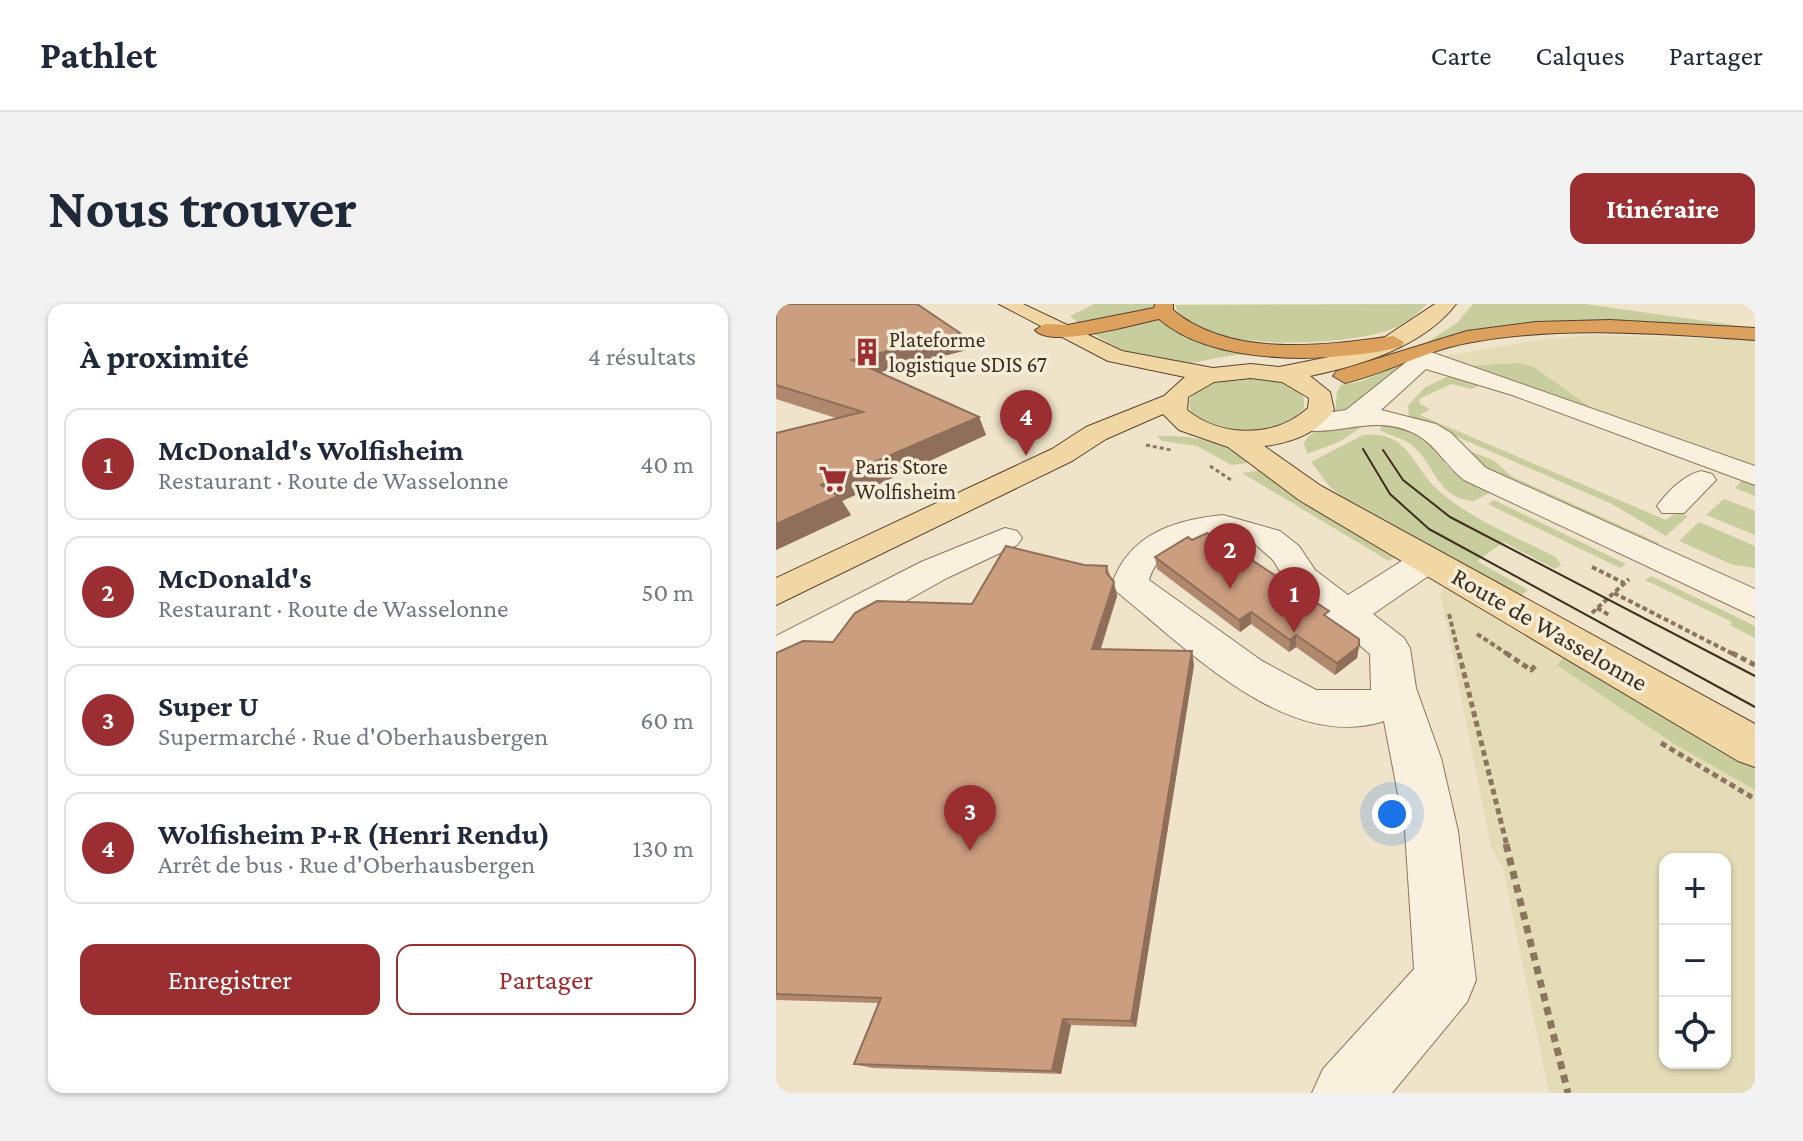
<!DOCTYPE html>
<html lang="fr">
<head>
<meta charset="utf-8">
<style>
  body { margin:0; font-family:"Crimson Pro",serif; background:#f2f2f3; color:#1f2937 }
  .controls { position:absolute; right:24px; bottom:24px; display:grid; overflow:hidden; border-radius:16px; box-shadow:0 2px 6px #0004 }
  .controls button { width:72px; height:72px; display:grid; place-items:center; padding:0; border:0; border-bottom:2px solid #e0e1e3; background:#fff; color:#1f2937; font:40px sans-serif }
  .you { position:absolute; left:616px; top:510px; width:28px; height:28px; margin:-20px; border:6px solid #fff; border-radius:50%; background:#1a73e8; box-shadow:0 0 0 12px #1a73e833 }
  .badge { display:grid; place-items:center; width:52px; height:52px; border-radius:50%; background:#9a2e31; color:#fff; font-size:26px; font-weight:700 }
  .pin { position:absolute; translate:-50% -66px; filter:drop-shadow(0 2px 4px #0008) }
  .pin::after { content:''; position:absolute; top:42px; width:28px; height:24px; background:inherit; clip-path:polygon(0 0,100% 0,50% 100%) }
  .list { margin:0; padding:0; list-style:none }
  h2 { display:flex; justify-content:space-between; align-items:center; height:104px; margin:0; padding:0 32px; font-size:34px }
  h2 small { font-size:26px; font-weight:400; color:#747a83 }
  .list li { display:grid; grid-template-columns:52px 1fr auto; gap:24px; align-items:center; box-sizing:border-box; height:112px; margin:0 16px 16px; padding:0 16px; border:2px solid #e0e1e3; border-radius:16px }
  .list b { display:block; font-size:30px; white-space:nowrap }
  .list p { margin:0; font-size:26px; white-space:nowrap; color:#747a83 }
  .list em { font-size:26px; font-style:normal; color:#747a83 }
  .actions { display:flex; gap:16px; padding:24px 32px }
  .actions a { flex:1; padding:18px 0; border:2px solid #9a2e31; border-radius:16px; text-align:center; font-size:28px; color:#9a2e31 }
  .actions .main { background:#9a2e31; color:#fff }
  .icon { flex:none; width:44px; height:44px; fill:none; stroke:currentColor; stroke-width:2; stroke-linecap:round; stroke-linejoin:round }
  .map { position:relative; flex:none; width:979px; height:789px; overflow:hidden; border-radius:16px }
  header { display:flex; align-items:center; gap:48px; box-sizing:border-box; height:112px; padding:0 40px; background:#fff; border-bottom:2px solid #e0e1e3 }
  header strong { font-size:38px }
  nav { display:flex; gap:44px; margin-inline-start:auto; font-size:28px }
  .intro { display:flex; align-items:center; justify-content:space-between; box-sizing:border-box; height:192px; padding:0 48px }
  h1 { margin:0; font-size:56px }
  .button { padding:20px 36px; border-radius:16px; background:#9a2e31; color:#fff; font-size:28px; font-weight:700 }
  main { display:flex; gap:48px; padding:0 48px }
  aside { flex:1; background:#fff; border-radius:16px; box-shadow:0 2px 6px #0004 }
  .map>svg:first-child { display:block }
  .farmland { fill:#e4dcb7; fill-rule:evenodd }
  .green { fill:#c8cd9d }
  .lines { fill:none; stroke-linecap:round; stroke-linejoin:round }
  .minor-casing { stroke:#8b755e; stroke-width:2 }
  .major-casing { stroke:#5a4331; stroke-width:2 }
  .highway-casing { stroke:#5a4331; stroke-width:2 }
  .path-far3 { stroke:#8b755e; stroke-width:3; stroke-dasharray:4 3; stroke-linecap:butt }
  .path-far2 { stroke:#8b755e; stroke-width:4; stroke-dasharray:5 3; stroke-linecap:butt }
  .path-far1 { stroke:#8b755e; stroke-width:5; stroke-dasharray:6 4; stroke-linecap:butt }
  .path { stroke:#8b755e; stroke-width:7; stroke-dasharray:8 6; stroke-linecap:butt }
  .minor { fill:#f9f0dd; fill-rule:evenodd }
  .major { fill:#f0d7a3; fill-rule:evenodd }
  .highway { fill:#dba15d; fill-rule:evenodd }
  .tram { stroke:#3c2e21; stroke-width:2 }
  .wall { fill:#af886e }
  .shaded-wall { fill:#8f6f5a }
  .building { fill:#cc9e80; stroke:#8f6f5a; stroke-width:2 }
  .labels { text-anchor:middle; stroke-width:7; stroke-linejoin:round; paint-order:stroke }
  .far-poi-label { font-size:22px; fill:#3c2e21; stroke:#f6edd9; text-anchor:start }
  .street-label { font-size:26px; fill:#3c2e21; stroke:#f6edd9 }
</style>
</head>
<body>
<header>
<strong>Pathlet</strong>
<nav><a>Carte</a><a>Calques</a><a>Partager</a></nav>
</header>
<div class="intro"><h1>Nous trouver</h1><a class="button">Itinéraire</a></div>
<main>
<aside>
<h2>À proximité<small>4 résultats</small></h2>
<ul class="list">
<li><span class="badge">1</span><div><b>McDonald's Wolfisheim</b><p>Restaurant · Route de Wasselonne</p></div><em>40 m</em></li>
<li><span class="badge">2</span><div><b>McDonald's</b><p>Restaurant · Route de Wasselonne</p></div><em>50 m</em></li>
<li><span class="badge">3</span><div><b>Super U</b><p>Supermarché · Rue d'Oberhausbergen</p></div><em>60 m</em></li>
<li><span class="badge">4</span><div><b>Wolfisheim P+R (Henri Rendu)</b><p>Arrêt de bus · Rue d'Oberhausbergen</p></div><em>130 m</em></li>
</ul>
<div class="actions"><a class="main">Enregistrer</a><a>Partager</a></div>
</aside>
<div class="map">
<svg width="979" height="789" viewBox="0 0 979 789">
  <rect width="100%" height="100%" fill="#efe3c9"/>
  <g class="farmland">
    <path d="M 822,31 L 979,36 L 979,165 L 822,109 L 758,63 L 686,66 L 658,54 L 769,35 Z"/>
    <path d="M 669,282 L 979,462 L 979,789 L 773,789 L 727,564 L 715,543 L 664,288 ZM 889,555 L 949,555 L 949,759 L 889,759 Z"/>
  </g>
  <g class="green">
    <path d="M 318,0 L 379,0 C 387,50 508,47 547,50 C 518,56 490,50 461,51 C 443,52 424,59 406,60 C 365,60 324,37 294,12 Z"/>
    <path d="M 651,0 C 641,10 629,20 616,25 C 575,42 417,51 399,1 Z"/>
    <path d="M 697,0 L 809,0 L 979,24 L 802,20 L 642,44 L 681,19 Z"/>
    <path d="M 650,47 L 654,49 L 586,103 L 559,111 L 561,88 L 565,81 L 587,77 Z"/>
    <path d="M 741,59 L 758,63 L 822,109 L 694,62 Z"/>
    <path d="M 679,69 L 979,175 L 979,192 L 959,184 L 966,176 L 706,80 L 696,85 L 675,80 L 643,95 L 644,100 L 654,105 L 644,111 L 890,216 L 901,208 L 912,212 L 890,232 L 836,200 L 633,112 L 632,102 L 648,84 Z"/>
    <path d="M 474,73 C 494,75 515,76 528,94 L 528,104 C 507,133 437,134 414,106 L 413,97 C 425,75 452,76 474,73 Z"/>
    <path d="M 593,118 L 563,138 L 531,150 L 528,139 C 538,118 573,120 593,118 Z"/>
    <path d="M 606,119 L 638,128 L 664,147 L 669,160 L 683,172 L 715,188 L 698,197 C 662,195 659,162 638,143 C 629,134 615,133 604,126 Z"/>
    <path d="M 587,131 C 633,126 635,162 662,186 C 695,216 742,233 781,254 L 785,261 L 779,265 L 728,238 L 701,257 L 752,286 L 742,294 L 578,202 L 554,183 L 535,158 Z"/>
    <path d="M 381,132 C 415,130 451,139 479,158 L 455,161 L 421,142 L 386,137 Z"/>
    <path d="M 691,146 L 717,156 L 735,172 L 883,239 L 879,243 L 708,165 Z"/>
    <path d="M 486,166 L 622,251 L 613,257 L 466,169 Z"/>
    <path d="M 948,195 L 979,207 L 979,231 L 930,211 Z"/>
    <path d="M 718,196 L 850,260 L 844,264 L 712,200 Z"/>
    <path d="M 923,218 L 979,242 L 979,264 L 957,261 L 903,237 Z"/>
    <path d="M 875,272 L 979,322 L 979,334 L 954,321 L 956,318 L 869,276 Z"/>
    <path d="M 791,350 L 979,462 L 979,486 L 900,441 L 781,361 Z"/>
  </g>
  <g class="lines">
    <defs>
      <g id="minor">
        <path d="M 652,47 L 979,162 L 979,181 L 736,91 L 650,65 L 605,106 L 660,120 L 675,129 L 710,164 L 979,285 L 979,313 L 688,176 C 671,163 662,144 643,132 C 600,107 562,134 524,125 L 520,119 L 524,113 L 570,106 L 634,55 Z"/>
        <path d="M 925,167 L 936,170 L 940,176 L 908,209 L 886,209 L 881,202 C 891,188 908,171 925,167 Z"/>
        <path d="M 447,211 L 504,227 L 523,242 L 539,266 L 572,291 L 640,248 L 652,245 L 664,248 L 670,256 L 664,264 L 597,310 L 628,334 L 634,344 L 640,384 L 665,454 L 682,527 L 700,676 L 691,698 L 616,789 L 536,789 L 547,765 L 638,665 L 629,527 L 608,417 C 511,449 411,344 341,288 L 336,280 C 353,230 398,216 447,211 ZM 446,231 L 480,241 L 497,256 L 513,282 L 594,350 L 595,386 L 540,386 L 486,357 L 373,276 C 382,244 416,234 446,231 Z"/>
        <path d="M 229,224 L 241,227 L 246,234 L 241,241 L 171,274 L 15,361 L 0,365 L 0,332 L 145,258 Z"/>
      </g>
      <path id="major" d="M 223,0 L 247,0 L 346,47 L 437,64 L 475,60 L 503,63 L 563,51 L 606,35 L 659,0 L 680,0 C 647,43 585,61 534,72 L 554,88 L 558,106 C 542,129 515,139 488,142 L 545,182 L 979,420 L 979,463 L 962,457 L 523,196 L 452,143 L 403,126 L 387,110 L 330,135 L 296,157 L 0,301 L 0,274 L 276,145 L 310,123 L 388,92 L 409,73 L 332,57 ZM 475,74 L 506,78 L 533,94 L 532,104 C 500,134 445,134 411,106 L 412,93 L 438,78 Z"/>
      <g id="highway">
        <path d="M 379,0 L 397,0 L 397,6 C 454,54 548,42 617,32 L 628,38 L 625,43 C 557,59 438,63 383,15 C 359,20 275,45 259,26 L 269,20 L 292,21 L 378,4 Z"/>
        <path d="M 834,16 L 979,24 L 979,36 C 884,30 786,21 691,39 C 649,47 611,69 569,79 L 557,72 L 561,67 L 691,27 L 760,18 Z"/>
      </g>
    </defs>
    <use href="#minor" class="minor-casing"/>
    <use href="#major" class="major-casing"/>
    <use href="#highway" class="highway-casing"/>
    <g class="path-far3">
      <path d="M 370,141 L 395,146"/>
      <path d="M 434,162 L 455,176"/>
    </g>
    <g class="path-far2">
      <path d="M 816,263 L 848,279"/>
      <path d="M 838,289 L 959,351"/>
      <path d="M 821,304 L 833,311"/>
      <path d="M 816,309 L 853,275"/>
      <path d="M 673,310 L 683,351"/>
      <path d="M 701,330 L 733,351"/>
    </g>
    <g class="path-far1">
      <path d="M 683,349 L 731,542"/>
      <path d="M 730,349 L 755,366 L 762,359"/>
      <path d="M 956,349 L 979,361"/>
      <path d="M 885,439 L 979,495"/>
    </g>
    <path class="path" d="M 730,540 L 792,789"/>
    <use href="#minor" class="minor"/>
    <use href="#major" class="major"/>
    <use href="#highway" class="highway"/>
    <g class="tram">
      <path d="M 587,145 L 614,190 L 653,225 L 979,403"/>
      <path d="M 607,146 L 627,176 L 674,213 L 979,372"/>
    </g>
  </g>
  <g class="wall">
    <path d="M 0,0 L 184,29 L 191,46 L 103,68 L 203,113 L 210,131 L 66,197 L 75,211 L 0,246 L 60,114 L 0,95 Z"/>
    <path d="M 379,253 L 552,314 L 583,342 L 581,354 L 559,371 L 520,343 L 513,348 L 475,320 L 464,328 L 381,265 Z"/>
    <path d="M 308,261 L 331,262 L 341,292 L 325,345 L 418,361 L 360,723 L 295,721 L 285,770 L 96,764 L 78,760 L 102,699 L 0,696 L 0,349 L 57,338 L 196,300 Z"/>
  </g>
  <g class="shaded-wall">
    <path d="M 184,29 L 191,46 L 85,73 L 76,56 Z"/>
    <path d="M 203,113 L 210,131 L 66,197 L 75,211 L 0,246 L 0,220 L 45,181 Z"/>
    <path d="M 338,278 L 341,292 L 320,358 L 316,345 Z"/>
    <path d="M 475,308 L 475,320 L 464,328 L 463,316 Z"/>
    <path d="M 520,331 L 520,343 L 513,348 L 514,336 Z"/>
    <path d="M 583,342 L 581,354 L 559,371 L 561,359 Z"/>
    <path d="M 416,347 L 418,361 L 360,723 L 355,717 Z"/>
    <path d="M 287,715 L 295,721 L 285,770 L 276,767 Z"/>
  </g>
  <g class="building">
    <path d="M 0,0 L 141,0 L 184,29 L 76,56 L 203,113 L 45,181 L 62,192 L 0,220 L 0,129 L 87,108 L 0,81 Z"/>
    <path d="M 431,229 L 444,235 L 553,307 L 548,311 L 583,335 L 583,342 L 561,359 L 520,331 L 514,336 L 475,308 L 463,316 L 379,253 L 412,233 L 416,236 Z"/>
    <path d="M 230,242 L 308,261 L 331,262 L 330,268 L 338,278 L 316,345 L 416,347 L 355,717 L 287,715 L 276,767 L 78,760 L 105,694 L 0,690 L 0,349 L 27,337 L 57,338 L 79,309 L 101,297 L 196,300 Z"/>
  </g>
  <defs>
    <symbol id="building-bare" viewBox="-9 -9 18 18"><path d="M-4-6H4V6H1V3H-1V6H-4ZM-2.5-4.3h1.7v1.8h-1.7ZM.8-4.3h1.7v1.8H.8ZM-2.5-1h1.7V.8h-1.7ZM.8-1h1.7V.8H.8Z" fill="#9a2e31" stroke="#f6edd9" stroke-width="2.5" paint-order="stroke"/></symbol>
    <symbol id="supermarket-bare" viewBox="-9 -9 18 18"><path d="M-6-5.5h2.5l.6 2H6L4.5 2H-2.5L-4.4-4H-6ZM-1.5 3.2a1.3 1.3 0 1 0 .1 0ZM3 3.2a1.3 1.3 0 1 0 .1 0Z" fill="#9a2e31" stroke="#f6edd9" stroke-width="2.5" paint-order="stroke"/></symbol>
  </defs>
  <g fill-rule="evenodd">
    <use href="#building-bare" x="71" y="28" width="40" height="40"/>
    <use href="#supermarket-bare" x="37" y="155" width="40" height="40"/>
  </g>
  <g class="labels">
    <g class="far-poi-label">
      <text x="113" y="43">Plateforme<tspan x="113" dy="25">logistique SDIS 67</tspan></text>
      <text x="79" y="170">Paris Store<tspan x="79" dy="25">Wolfisheim</tspan></text>
    </g>
    <g class="street-label">
      <text transform="translate(774 325) rotate(30)" y="9">Route de Wasselonne</text>
    </g>
  </g>
</svg>
<div class="controls">
<button>+</button>
<button>−</button>
<button><svg class="icon" aria-label="locate" viewBox="0 0 24 24"><circle cx="12" cy="12" r="6"/><path d="M12 2v4M12 18v4M2 12h4M18 12h4"/></svg></button>
</div>
<div class="you"></div>
<div class="pin badge" style="left:518px;top:329px">1</div>
<div class="pin badge" style="left:454px;top:285px">2</div>
<div class="pin badge" style="left:194px;top:547px">3</div>
<div class="pin badge" style="left:250px;top:152px">4</div>
</div>
</main>
</body>
</html>
